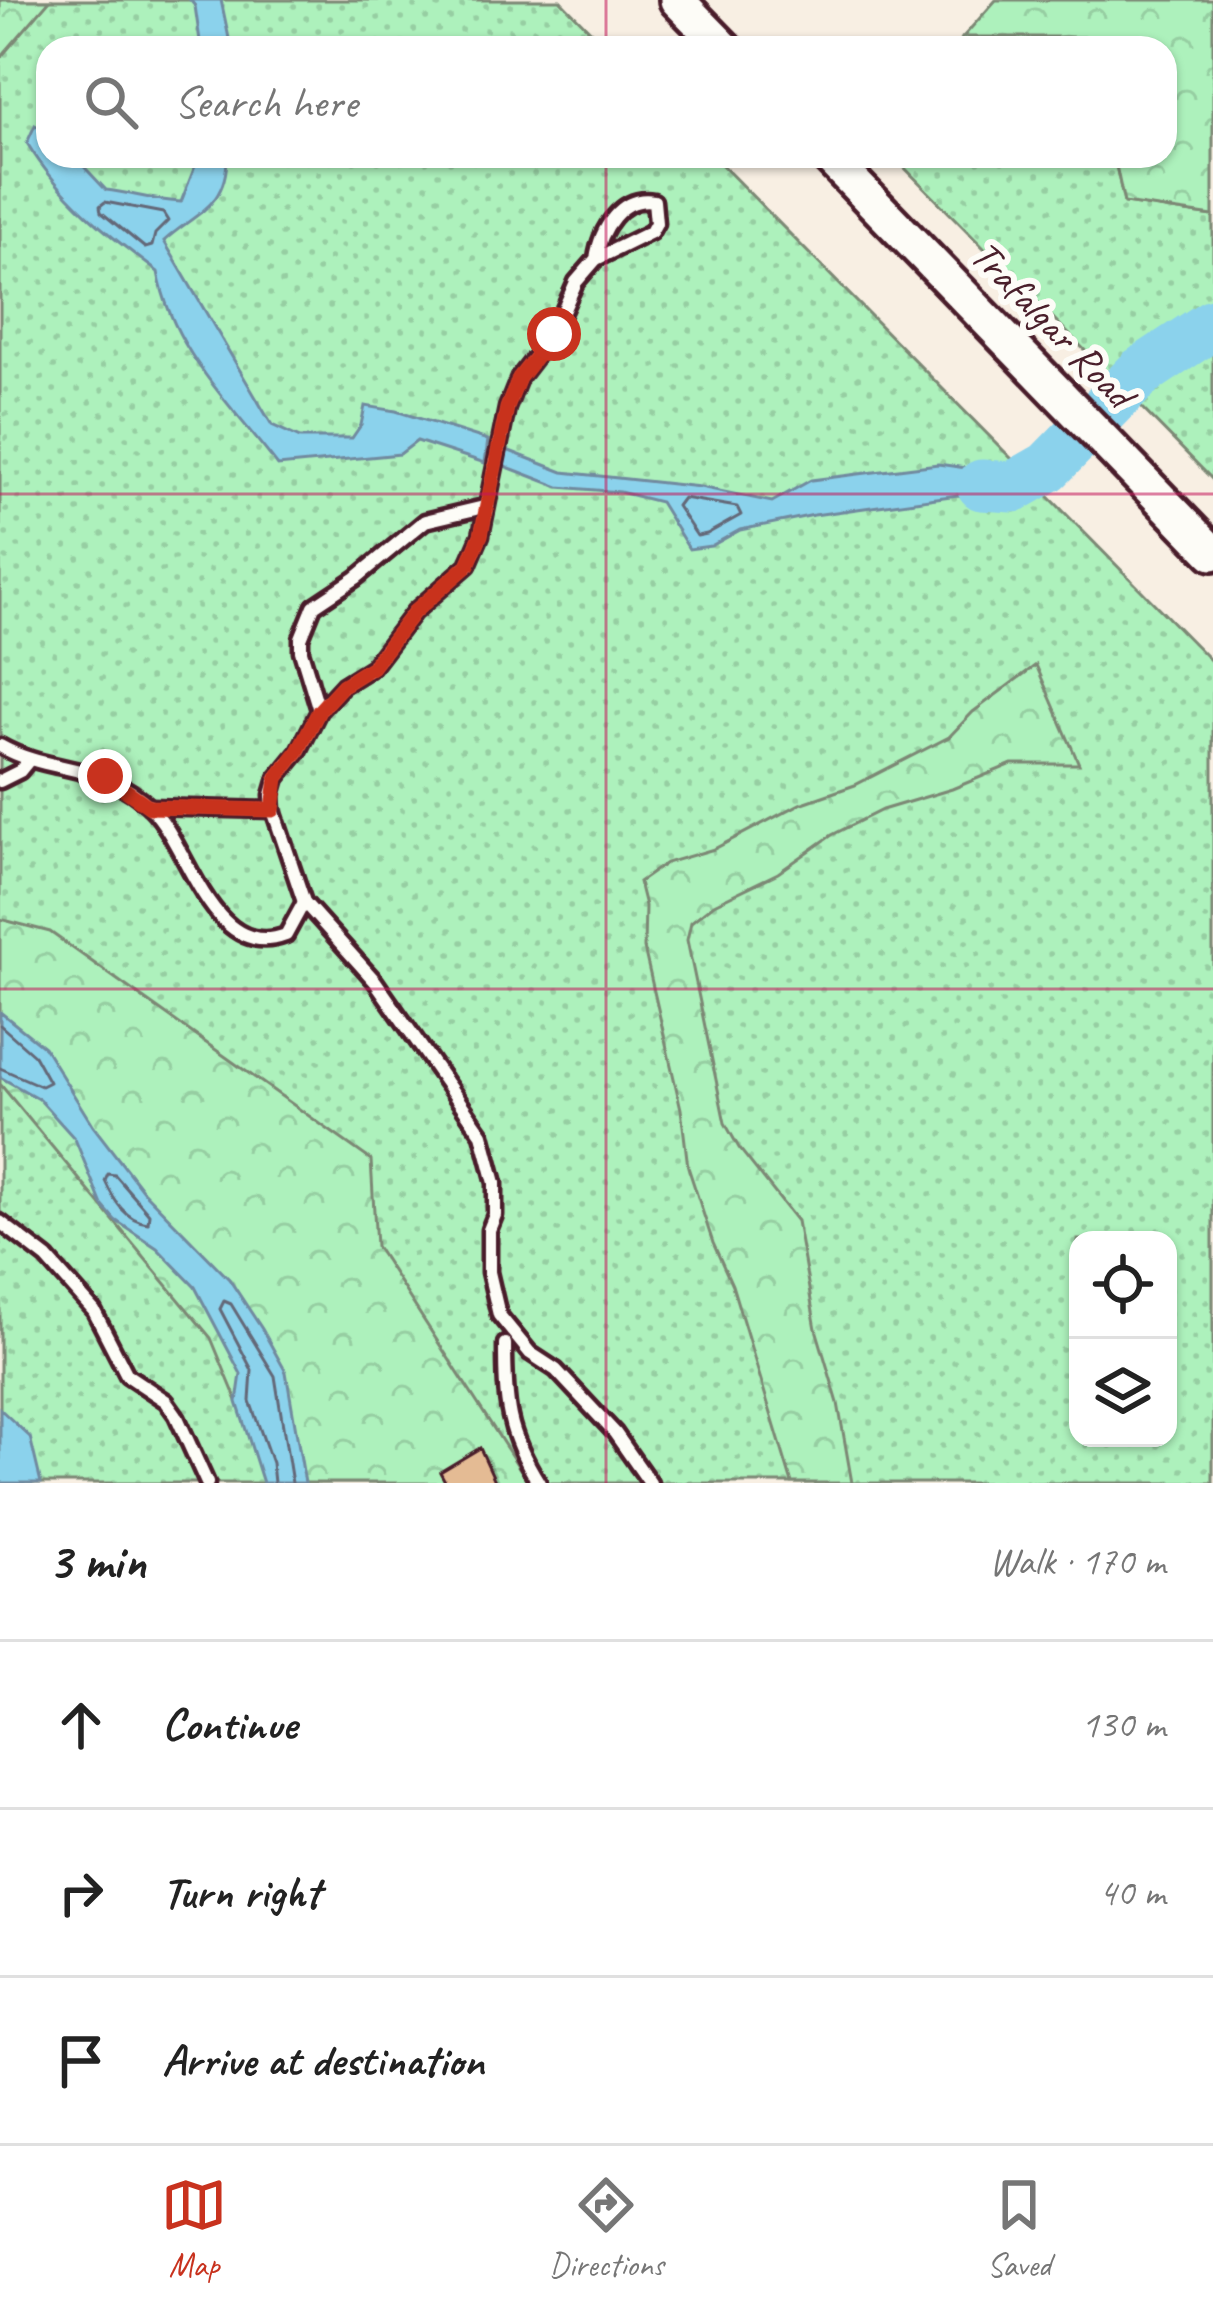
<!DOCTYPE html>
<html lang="en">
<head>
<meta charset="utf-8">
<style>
  body { margin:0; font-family:Caveat,sans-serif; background:#f6f6f6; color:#222 }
  .controls { position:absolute; right:36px; bottom:36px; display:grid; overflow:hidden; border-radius:24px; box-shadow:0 3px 9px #0004 }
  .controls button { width:108px; height:108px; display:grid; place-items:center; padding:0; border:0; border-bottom:3px solid #e0e0e0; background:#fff; color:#222; font:60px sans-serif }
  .stop { position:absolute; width:36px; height:36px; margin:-27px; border:9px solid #c8321e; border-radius:50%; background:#fff }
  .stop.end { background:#c8321e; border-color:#fff; box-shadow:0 3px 12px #0008 }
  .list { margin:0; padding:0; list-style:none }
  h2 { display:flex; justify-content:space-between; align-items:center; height:156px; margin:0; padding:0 48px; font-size:51px }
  h2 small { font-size:39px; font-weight:400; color:#767676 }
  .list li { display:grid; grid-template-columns:78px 1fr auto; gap:36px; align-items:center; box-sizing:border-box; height:168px; padding:0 48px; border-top:3px solid #e0e0e0 }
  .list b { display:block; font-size:45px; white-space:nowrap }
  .list em { font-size:39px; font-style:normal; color:#767676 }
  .icon { flex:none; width:66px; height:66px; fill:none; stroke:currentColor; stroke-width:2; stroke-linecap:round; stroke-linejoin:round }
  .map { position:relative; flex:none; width:1213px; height:1483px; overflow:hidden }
  .search { position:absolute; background:#fff; box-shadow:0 3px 9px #0004; left:36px; right:36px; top:36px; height:132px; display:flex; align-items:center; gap:30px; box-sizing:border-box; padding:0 42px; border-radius:36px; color:#767676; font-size:45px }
  .sheet { height:660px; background:#fff }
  nav { display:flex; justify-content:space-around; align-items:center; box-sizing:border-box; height:168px; border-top:3px solid #e0e0e0; background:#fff; font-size:33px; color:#767676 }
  nav a { display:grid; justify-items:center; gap:6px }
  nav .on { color:#c8321e }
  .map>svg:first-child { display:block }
  .grass { fill:url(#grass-dots); stroke:#7c8874; stroke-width:3; fill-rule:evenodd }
  .forest { fill:url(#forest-crowns); stroke:#7c8874; stroke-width:3 }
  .water { fill:#8bd2ec; stroke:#718a9f; stroke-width:3 }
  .shadow { fill:#0003 }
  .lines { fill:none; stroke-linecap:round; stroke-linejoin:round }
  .shore { stroke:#646778; stroke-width:3 }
  .river { stroke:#8bd2ec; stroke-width:51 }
  .building { fill:#e4bb94; stroke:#4a1f2b; stroke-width:3 }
  .lane-casing { stroke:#4a1f2b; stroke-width:21 }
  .secondary-casing { stroke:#4a1f2b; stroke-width:42 }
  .lane { stroke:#fdfcf7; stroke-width:12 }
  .secondary { stroke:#fdfcf7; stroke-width:33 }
  .route { stroke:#c8321e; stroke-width:15 }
  .grid { fill:none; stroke:#c2185b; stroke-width:3; stroke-opacity:0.55 }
  .labels { text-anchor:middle; stroke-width:12; stroke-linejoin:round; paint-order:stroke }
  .street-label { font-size:42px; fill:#4a1f2b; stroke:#fdfcf7 }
</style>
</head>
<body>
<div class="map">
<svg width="1213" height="1483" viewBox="0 0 1213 1483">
  <defs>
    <pattern id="grass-dots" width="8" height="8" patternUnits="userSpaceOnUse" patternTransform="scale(3)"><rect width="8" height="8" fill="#adf1bc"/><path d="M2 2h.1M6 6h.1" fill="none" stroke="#96cea2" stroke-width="1.8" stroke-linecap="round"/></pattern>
    <pattern id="forest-crowns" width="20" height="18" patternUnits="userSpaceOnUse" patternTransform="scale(3)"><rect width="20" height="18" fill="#adf1bc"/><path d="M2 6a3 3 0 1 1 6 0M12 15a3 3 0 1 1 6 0" fill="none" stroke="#96cea2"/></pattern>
  </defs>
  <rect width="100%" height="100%" fill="#f8efe3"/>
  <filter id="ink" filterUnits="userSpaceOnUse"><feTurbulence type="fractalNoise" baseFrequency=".00833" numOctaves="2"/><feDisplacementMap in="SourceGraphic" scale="24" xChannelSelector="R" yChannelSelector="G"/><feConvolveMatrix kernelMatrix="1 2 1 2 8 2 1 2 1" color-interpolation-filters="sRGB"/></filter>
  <g filter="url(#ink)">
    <g class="grass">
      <path d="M 0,0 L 560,0 L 607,48 L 48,48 L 48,156 L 713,156 L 1213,663 L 1213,1483 L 0,1483 ZM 1078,1240 L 1168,1240 L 1168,1438 L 1078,1438 Z"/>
      <path d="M 963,37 L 1089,37 L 1091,48 L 956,48 Z"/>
      <path d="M 893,156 L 1114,156 L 1124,203 L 1213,216 L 1213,480 Z"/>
    </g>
    <g class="forest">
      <path d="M 0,0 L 50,0 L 0,58 Z"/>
      <path d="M 996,0 L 1213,0 L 1213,216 L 1124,203 L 1114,156 L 1165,156 L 1165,48 L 1091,48 L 1088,37 L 963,37 Z"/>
      <path d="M 1036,665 L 1079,764 L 1012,764 L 952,789 L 882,810 L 832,835 L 778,873 L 714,904 L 691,922 L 687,940 L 725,1123 L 739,1148 L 797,1221 L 816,1329 L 838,1403 L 852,1483 L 792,1483 L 732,1285 L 713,1243 L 688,1167 L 681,1109 L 644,948 L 645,906 L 639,882 L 666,863 L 714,849 L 800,804 L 855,785 L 949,737 L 973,712 Z"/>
      <path d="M 0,919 L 50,932 L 371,1160 L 376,1246 L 529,1483 L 292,1483 L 252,1437 L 211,1338 L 0,1084 Z"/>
    </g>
    <g class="water">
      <path d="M 190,0 L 221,0 L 231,48 L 201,48 L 195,6 Z"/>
      <path d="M 35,125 L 48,132 L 48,156 L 74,156 L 106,190 C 132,193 154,201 181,202 L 199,156 L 227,156 C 227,207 196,212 164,241 L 272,425 L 300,438 L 352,438 L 361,425 L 365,406 L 396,411 L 488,440 L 485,463 L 417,441 L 400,454 L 278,466 C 231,404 172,351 158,272 C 109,236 59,196 27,143 Z"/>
      <path d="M 507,450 L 563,472 L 700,487 L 772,502 L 811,480 L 938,464 L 994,472 L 1020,471 L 1041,462 L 1057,475 L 1024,497 L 989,501 L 958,495 L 814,515 L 740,530 L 711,546 L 689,549 L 660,502 L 620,492 L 559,487 L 502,465 Z"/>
      <path d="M 0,1012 L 44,1047 L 93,1126 L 143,1191 L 229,1279 L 262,1329 L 286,1372 L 305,1483 L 263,1483 L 237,1402 L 241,1374 L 195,1287 L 157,1248 L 115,1220 L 102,1205 L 75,1139 L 39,1099 L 0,1077 Z"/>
      <path d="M 0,1409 L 30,1437 L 41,1483 L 0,1483 Z"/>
    </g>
    <path class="shadow" d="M 481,1452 L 488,1456 L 500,1483 L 449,1483 L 444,1474 Z"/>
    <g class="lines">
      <g class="shore">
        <path d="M 105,202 L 163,213 L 168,221 L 155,234 L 152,246 L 145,248 L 101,212 L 100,206 Z"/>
        <path d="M 683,498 L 737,507 L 741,515 L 707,534 L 697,536 L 677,506 Z"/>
        <path d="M 0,1025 L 34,1055 L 49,1082 L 41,1086 L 0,1068"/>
        <path d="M 108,1174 L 115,1175 L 149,1214 L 148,1223 C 126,1221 114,1201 105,1181 Z"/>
        <path d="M 274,1483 L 272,1463 L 250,1401 L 252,1370 L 220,1309 L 224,1301 L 231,1304 L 275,1376 L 292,1483"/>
      </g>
      <path class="river" d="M 982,485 L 1013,487 L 1048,467 L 1141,372 L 1213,324"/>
    </g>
    <path class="building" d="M 480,1448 L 496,1483 L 446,1483 L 440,1472 Z"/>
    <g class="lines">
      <defs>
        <g id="lane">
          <path d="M 596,259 C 600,230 621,195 654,201 L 656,223 L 651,232 L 596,259 L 576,282 L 553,334 L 519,378 L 507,408 L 481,535 L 468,565 L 414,612 L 372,667 L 343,685 L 319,711 L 299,751 L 277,778 L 272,795 L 273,810 L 304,902 L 375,981 L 482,1134 L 495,1183 L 495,1215 L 489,1230 L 489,1272 L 499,1315 L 530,1353 L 556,1370 L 615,1433 L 650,1483"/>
          <path d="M 319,710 L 301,651 L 301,638 L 314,606 L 356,578 L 425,521 L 484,507"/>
          <path d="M 0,746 C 51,775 103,761 151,808 C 189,845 212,963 286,935 L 304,902"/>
          <path d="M 0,781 L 20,771 L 29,760"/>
          <path d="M 150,807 L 273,810"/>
          <path d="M 0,1222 L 47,1258 L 94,1311 L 127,1375 L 166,1401 L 176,1415 L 207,1483"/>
          <path d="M 505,1344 C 505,1403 507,1432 539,1483"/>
        </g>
        <g id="secondary">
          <path d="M 677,0 L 724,48"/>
          <path d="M 828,156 L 1213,553"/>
        </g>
      </defs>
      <use href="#lane" class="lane-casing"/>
      <use href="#secondary" class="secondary-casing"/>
      <use href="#lane" class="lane"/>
      <use href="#secondary" class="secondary"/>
    </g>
  </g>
  <g class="lines" filter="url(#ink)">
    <path class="route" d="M 105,776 L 150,807 L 273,810 L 277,778 L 298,751 L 319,711 L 343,685 L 372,667 L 414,612 L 468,565 L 481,535 L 507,408 L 519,378 L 554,334"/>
  </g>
  <path class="grid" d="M 606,0 L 606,48M 606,156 L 606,1483M 0,494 L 1213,494M 0,989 L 1213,989"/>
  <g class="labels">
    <g class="street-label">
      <text transform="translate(1053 323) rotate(46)" y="15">Trafalgar Road</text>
    </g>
  </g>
</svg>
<div class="controls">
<button><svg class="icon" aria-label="locate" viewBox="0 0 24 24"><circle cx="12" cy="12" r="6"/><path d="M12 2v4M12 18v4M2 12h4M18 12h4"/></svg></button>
<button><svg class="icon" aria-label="layers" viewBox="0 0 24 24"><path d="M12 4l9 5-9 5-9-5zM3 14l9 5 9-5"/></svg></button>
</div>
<div class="stop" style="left:554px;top:334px"></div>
<div class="stop end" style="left:105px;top:776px"></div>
<div class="search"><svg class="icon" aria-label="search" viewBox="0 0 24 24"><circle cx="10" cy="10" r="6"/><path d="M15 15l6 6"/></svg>Search here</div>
</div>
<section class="sheet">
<h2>3 min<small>Walk · 170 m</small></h2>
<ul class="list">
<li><svg class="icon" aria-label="ahead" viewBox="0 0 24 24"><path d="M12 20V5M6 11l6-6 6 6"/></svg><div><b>Continue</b></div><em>130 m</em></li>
<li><svg class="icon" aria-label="right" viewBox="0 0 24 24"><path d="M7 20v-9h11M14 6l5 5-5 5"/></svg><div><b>Turn right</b></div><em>40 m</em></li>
<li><svg class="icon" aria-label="arrive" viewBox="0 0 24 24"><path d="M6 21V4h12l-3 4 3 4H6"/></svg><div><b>Arrive at destination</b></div></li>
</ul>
</section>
<nav>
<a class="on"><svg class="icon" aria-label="map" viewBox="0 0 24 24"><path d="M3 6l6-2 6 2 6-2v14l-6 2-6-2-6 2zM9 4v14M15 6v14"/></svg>Map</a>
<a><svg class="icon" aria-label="directions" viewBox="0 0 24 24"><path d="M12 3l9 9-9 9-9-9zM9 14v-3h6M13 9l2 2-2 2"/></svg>Directions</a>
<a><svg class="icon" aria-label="saved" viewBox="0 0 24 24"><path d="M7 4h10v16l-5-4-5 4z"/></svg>Saved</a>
</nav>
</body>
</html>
